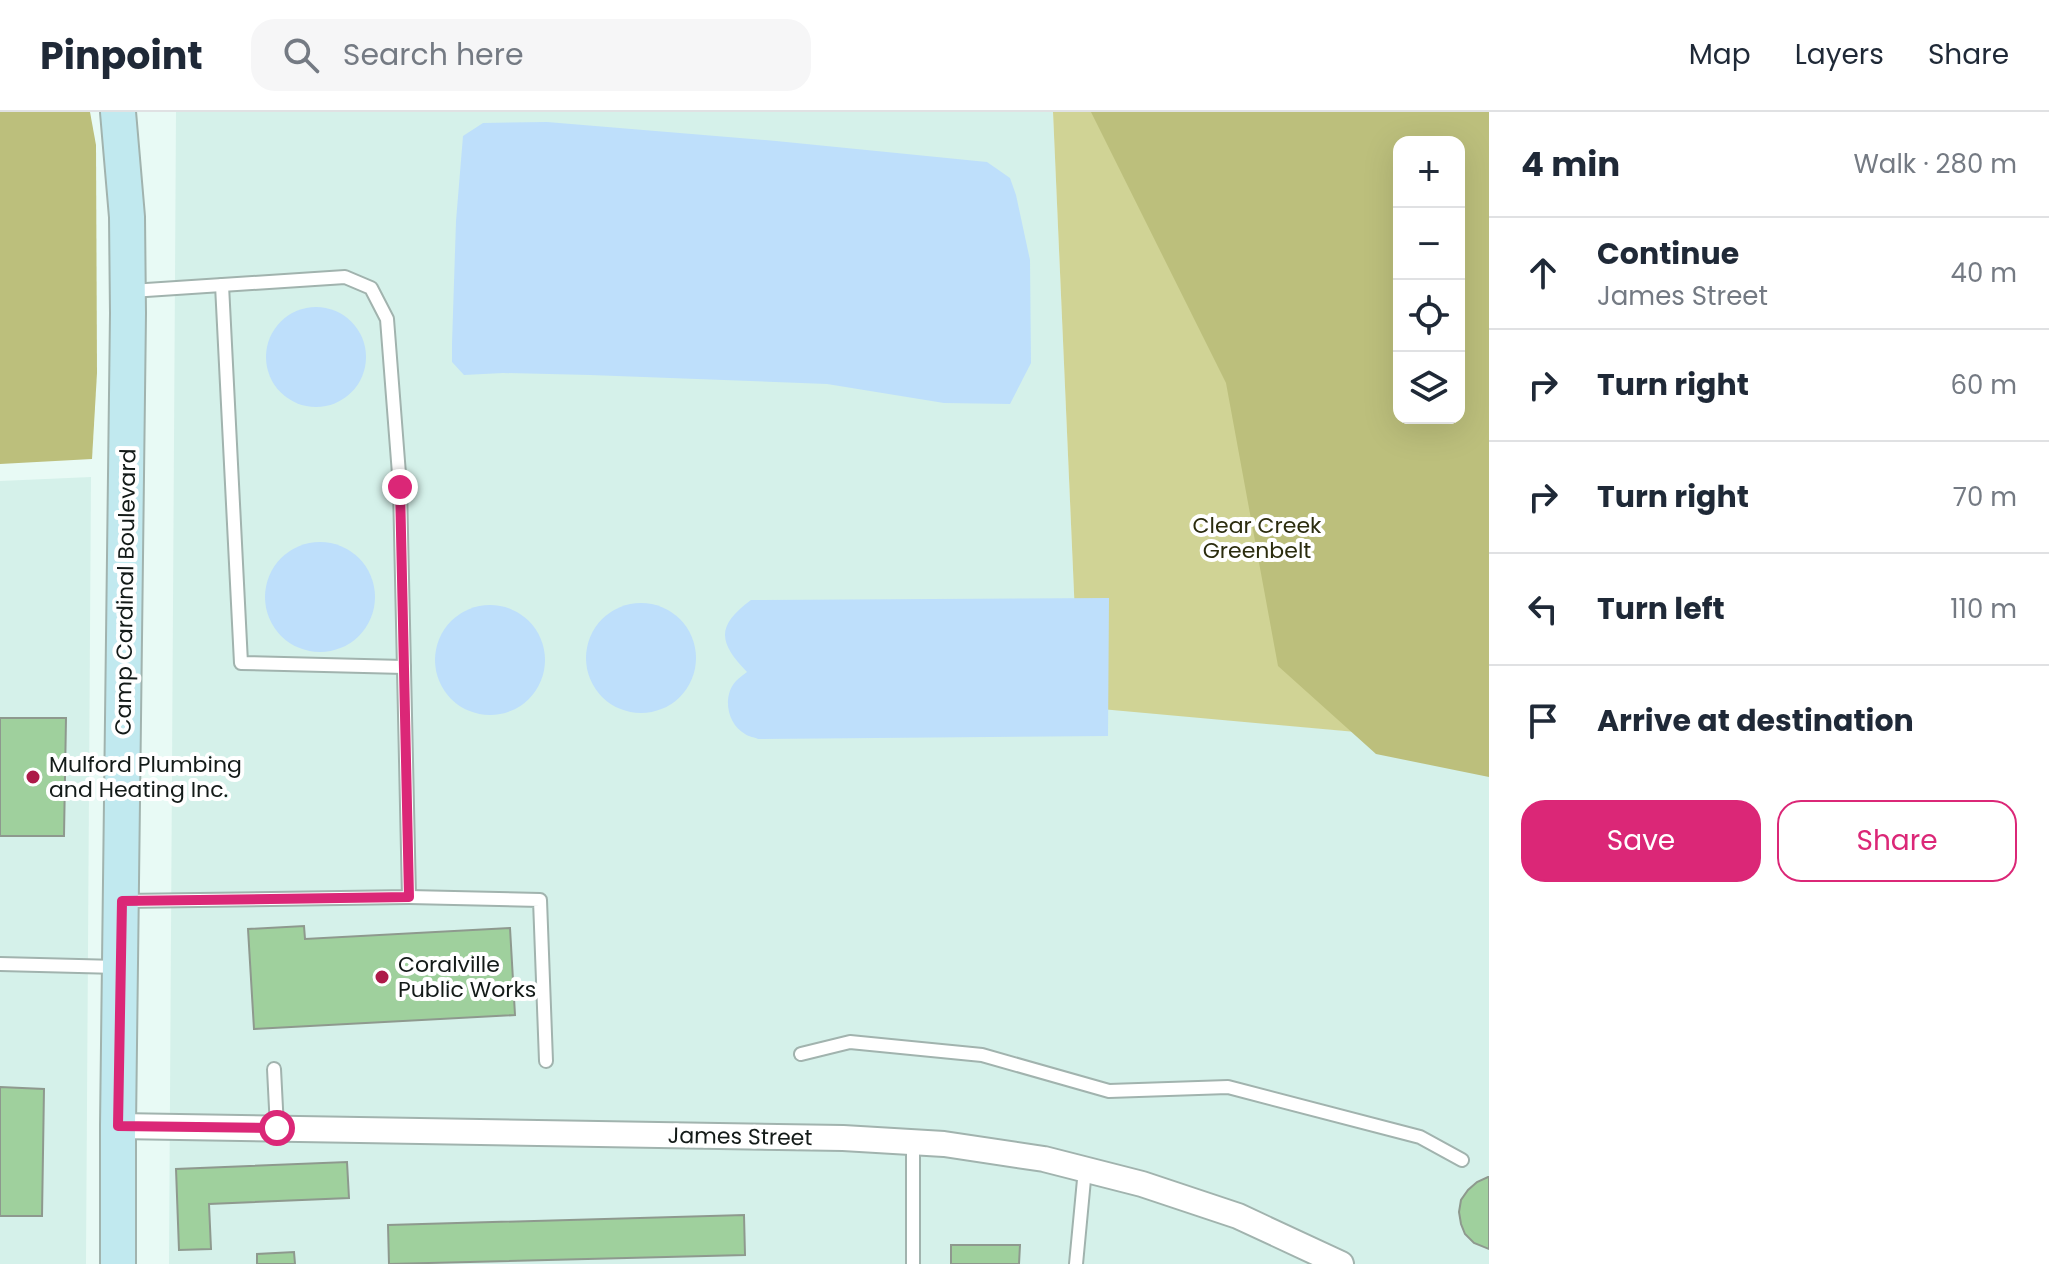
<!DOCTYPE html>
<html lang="en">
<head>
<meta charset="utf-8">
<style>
  body { margin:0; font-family:Poppins,sans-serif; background:#f6f6f7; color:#1f2937 }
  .controls { position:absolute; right:24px; top:24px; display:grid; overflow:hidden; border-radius:16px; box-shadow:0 8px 32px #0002 }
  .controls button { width:72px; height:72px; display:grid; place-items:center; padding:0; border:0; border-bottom:2px solid #e0e1e3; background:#fff; color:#1f2937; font:40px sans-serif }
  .stop { position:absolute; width:24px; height:24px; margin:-18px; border:6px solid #db2777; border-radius:50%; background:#fff }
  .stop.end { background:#db2777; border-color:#fff; box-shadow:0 2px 8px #0008 }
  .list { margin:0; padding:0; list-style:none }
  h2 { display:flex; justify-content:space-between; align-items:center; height:104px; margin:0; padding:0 32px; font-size:34px }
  h2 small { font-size:26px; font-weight:400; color:#747a83 }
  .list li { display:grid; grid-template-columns:52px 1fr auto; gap:24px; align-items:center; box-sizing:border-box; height:112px; padding:0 32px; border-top:2px solid #e0e1e3 }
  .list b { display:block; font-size:30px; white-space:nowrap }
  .list p { margin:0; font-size:26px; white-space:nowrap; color:#747a83 }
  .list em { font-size:26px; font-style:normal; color:#747a83 }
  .actions { display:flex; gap:16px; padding:24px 32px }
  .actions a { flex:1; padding:18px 0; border:2px solid #db2777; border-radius:24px; text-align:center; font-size:28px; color:#db2777 }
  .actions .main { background:#db2777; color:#fff }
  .icon { flex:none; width:44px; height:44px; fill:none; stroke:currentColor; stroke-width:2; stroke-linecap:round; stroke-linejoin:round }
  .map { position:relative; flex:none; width:1489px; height:1152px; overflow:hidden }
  header { display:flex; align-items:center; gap:48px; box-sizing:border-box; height:112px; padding:0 40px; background:#fff; border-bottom:2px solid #e0e1e3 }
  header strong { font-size:38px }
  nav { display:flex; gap:44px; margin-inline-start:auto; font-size:28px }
  .search { width:560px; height:72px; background:#f6f6f7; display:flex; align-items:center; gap:20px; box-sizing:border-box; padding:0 28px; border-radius:24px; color:#747a83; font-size:30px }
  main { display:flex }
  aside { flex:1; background:#fff }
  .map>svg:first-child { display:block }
  .built { fill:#d5f1ea }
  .green { fill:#d0d395; fill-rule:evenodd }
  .forest { fill:#bcbf7c; fill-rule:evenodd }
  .water { fill:#bedffb }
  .building { fill:#9fd09d; stroke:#8e998e; stroke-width:2 }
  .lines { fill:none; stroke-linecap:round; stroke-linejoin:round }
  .lane-casing { stroke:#a1b3ae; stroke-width:16 }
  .street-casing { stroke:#a1b3ae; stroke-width:28 }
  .secondary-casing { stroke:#a1b3ae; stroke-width:38 }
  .lane { stroke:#fff; stroke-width:12 }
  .street { stroke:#fff; stroke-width:24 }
  .secondary { stroke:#c1e9ef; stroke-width:34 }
  .route { stroke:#db2777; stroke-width:10 }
  .poi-dot { fill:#ad1a48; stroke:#fff; stroke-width:3 }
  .labels { text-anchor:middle; stroke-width:8; stroke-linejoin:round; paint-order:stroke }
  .park-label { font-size:22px; fill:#2b2c0e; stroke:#fff }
  .street-label { font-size:22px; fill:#131a18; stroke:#fff }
  .poi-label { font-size:22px; fill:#131a18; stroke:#fff; text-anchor:start }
</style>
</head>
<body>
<header>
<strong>Pinpoint</strong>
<div class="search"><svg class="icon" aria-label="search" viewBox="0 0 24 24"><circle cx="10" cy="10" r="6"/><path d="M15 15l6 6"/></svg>Search here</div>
<nav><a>Map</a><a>Layers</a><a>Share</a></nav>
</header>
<main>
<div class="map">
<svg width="1489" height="1152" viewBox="0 0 1489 1152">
  <rect width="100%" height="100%" fill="#e8faf5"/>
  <g class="built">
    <path d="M 176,0 L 1053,0 L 1079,594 L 1489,632 L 1489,1152 L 169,1152 Z"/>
    <path d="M 91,365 L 86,1152 L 0,1152 L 0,369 Z"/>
  </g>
  <path class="green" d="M 1053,0 L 1489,0 L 1489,632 L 1079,595 ZM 1399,30 L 1459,30 L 1459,306 L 1399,306 Z"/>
  <g class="forest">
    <path d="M 0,0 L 90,0 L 96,33 L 97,261 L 92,347 L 0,352 Z"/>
    <path d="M 1091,0 L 1489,0 L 1489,665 L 1376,642 L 1278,554 L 1226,271 ZM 1459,30 L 1459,306 L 1399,306 L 1399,30 Z"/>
  </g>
  <g class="water">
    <path d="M 547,10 L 776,29 L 987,50 L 1010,66 L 1016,83 L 1030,148 L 1031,251 L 1010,292 L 944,291 L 827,272 L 590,263 L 503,261 L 464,263 L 452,250 L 452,232 L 456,109 L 463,24 L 483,11 Z"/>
    <circle cx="316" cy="245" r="50"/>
    <circle cx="320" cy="485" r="55"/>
    <path d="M 1109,486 L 1108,624 L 758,627 C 754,625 749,625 745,622 C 727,612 722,584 736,569 C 739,566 743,563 747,560 C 718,530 716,514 751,488 Z"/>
    <circle cx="641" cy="546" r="55"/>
    <circle cx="490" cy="548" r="55"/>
  </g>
  <g class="building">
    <path d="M 0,606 L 66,606 L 64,724 L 0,724 Z"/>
    <path d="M 304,814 L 305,827 L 510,816 L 515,903 L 254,917 L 248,817 Z"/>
    <path d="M 0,975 L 44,977 L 42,1104 L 0,1104 Z"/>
    <path d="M 347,1050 L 349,1086 L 209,1092 L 211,1137 L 179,1138 L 176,1057 Z"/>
    <path d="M 1488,1065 L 1489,1065 L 1489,1137 L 1474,1131 L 1465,1122 L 1461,1112 L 1459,1100 L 1461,1088 L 1468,1078 L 1477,1070 Z"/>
    <path d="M 744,1103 L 745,1143 L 389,1152 L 388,1113 Z"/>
    <path d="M 951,1133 L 1020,1133 L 1019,1152 L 951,1152 Z"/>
    <path d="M 294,1140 L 295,1152 L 257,1152 L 257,1142 Z"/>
  </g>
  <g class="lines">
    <defs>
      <g id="lane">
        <path d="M 222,173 L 241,551 L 404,555"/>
        <path d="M 409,785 L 540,788 L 546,949"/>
        <path d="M 123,789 L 409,785 L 400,375 L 387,207 L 371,176 L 345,165 L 131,179"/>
        <path d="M 0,852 L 118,855"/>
        <path d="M 801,942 L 850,930 L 982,943 L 1109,979 L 1228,975 L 1420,1025 L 1462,1048"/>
        <path d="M 274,957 L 277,1016"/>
        <path d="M 913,1152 L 913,1030"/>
        <path d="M 1076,1152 L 1085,1057"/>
      </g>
      <path id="street" d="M 118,1014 L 843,1026 L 944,1032 L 1044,1047 L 1142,1072 L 1238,1104 L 1341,1152"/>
      <path id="secondary" d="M 118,0 L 127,105 L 128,201 L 118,1014 L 118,1152"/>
    </defs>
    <use href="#lane" class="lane-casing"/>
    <use href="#street" class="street-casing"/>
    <use href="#secondary" class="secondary-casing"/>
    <use href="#lane" class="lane"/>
    <use href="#street" class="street"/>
    <use href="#secondary" class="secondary"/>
  </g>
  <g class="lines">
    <path class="route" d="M 277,1016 L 118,1014 L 122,789 L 409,785 L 400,375"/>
  </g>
  <g class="poi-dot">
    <circle cx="33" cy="665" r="8"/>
    <circle cx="382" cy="865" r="8"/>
  </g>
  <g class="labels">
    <g class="park-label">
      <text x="1257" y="421">Clear Creek<tspan x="1257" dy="25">Greenbelt</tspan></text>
    </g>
    <g class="street-label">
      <text transform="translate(125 480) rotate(-89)" y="8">Camp Cardinal Boulevard</text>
      <text transform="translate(740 1024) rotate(1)" y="8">James Street</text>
    </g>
    <g class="poi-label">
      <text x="49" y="660">Mulford Plumbing<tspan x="49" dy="25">and Heating Inc.</tspan></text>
      <text x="398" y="860">Coralville<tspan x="398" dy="25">Public Works</tspan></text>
    </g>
  </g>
</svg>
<div class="controls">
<button>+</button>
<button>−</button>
<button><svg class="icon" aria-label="locate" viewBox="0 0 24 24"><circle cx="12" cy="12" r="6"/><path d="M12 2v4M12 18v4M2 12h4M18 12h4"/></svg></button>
<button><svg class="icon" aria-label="layers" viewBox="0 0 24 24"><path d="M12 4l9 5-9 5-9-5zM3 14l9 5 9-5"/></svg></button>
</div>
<div class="stop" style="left:277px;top:1016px"></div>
<div class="stop end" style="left:400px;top:375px"></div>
</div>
<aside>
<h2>4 min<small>Walk · 280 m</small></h2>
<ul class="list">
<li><svg class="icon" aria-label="ahead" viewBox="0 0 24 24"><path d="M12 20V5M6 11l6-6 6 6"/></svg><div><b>Continue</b><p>James Street</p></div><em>40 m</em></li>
<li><svg class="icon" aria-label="right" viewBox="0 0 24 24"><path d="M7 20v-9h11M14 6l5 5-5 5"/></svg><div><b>Turn right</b></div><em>60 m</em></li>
<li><svg class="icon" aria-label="right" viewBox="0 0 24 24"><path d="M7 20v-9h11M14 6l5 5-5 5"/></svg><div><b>Turn right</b></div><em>70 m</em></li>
<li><svg class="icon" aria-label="left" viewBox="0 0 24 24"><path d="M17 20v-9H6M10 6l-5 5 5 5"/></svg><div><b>Turn left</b></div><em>110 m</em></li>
<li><svg class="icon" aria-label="arrive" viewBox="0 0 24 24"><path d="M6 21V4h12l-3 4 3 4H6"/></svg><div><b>Arrive at destination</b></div></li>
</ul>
<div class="actions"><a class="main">Save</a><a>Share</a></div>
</aside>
</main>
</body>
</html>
